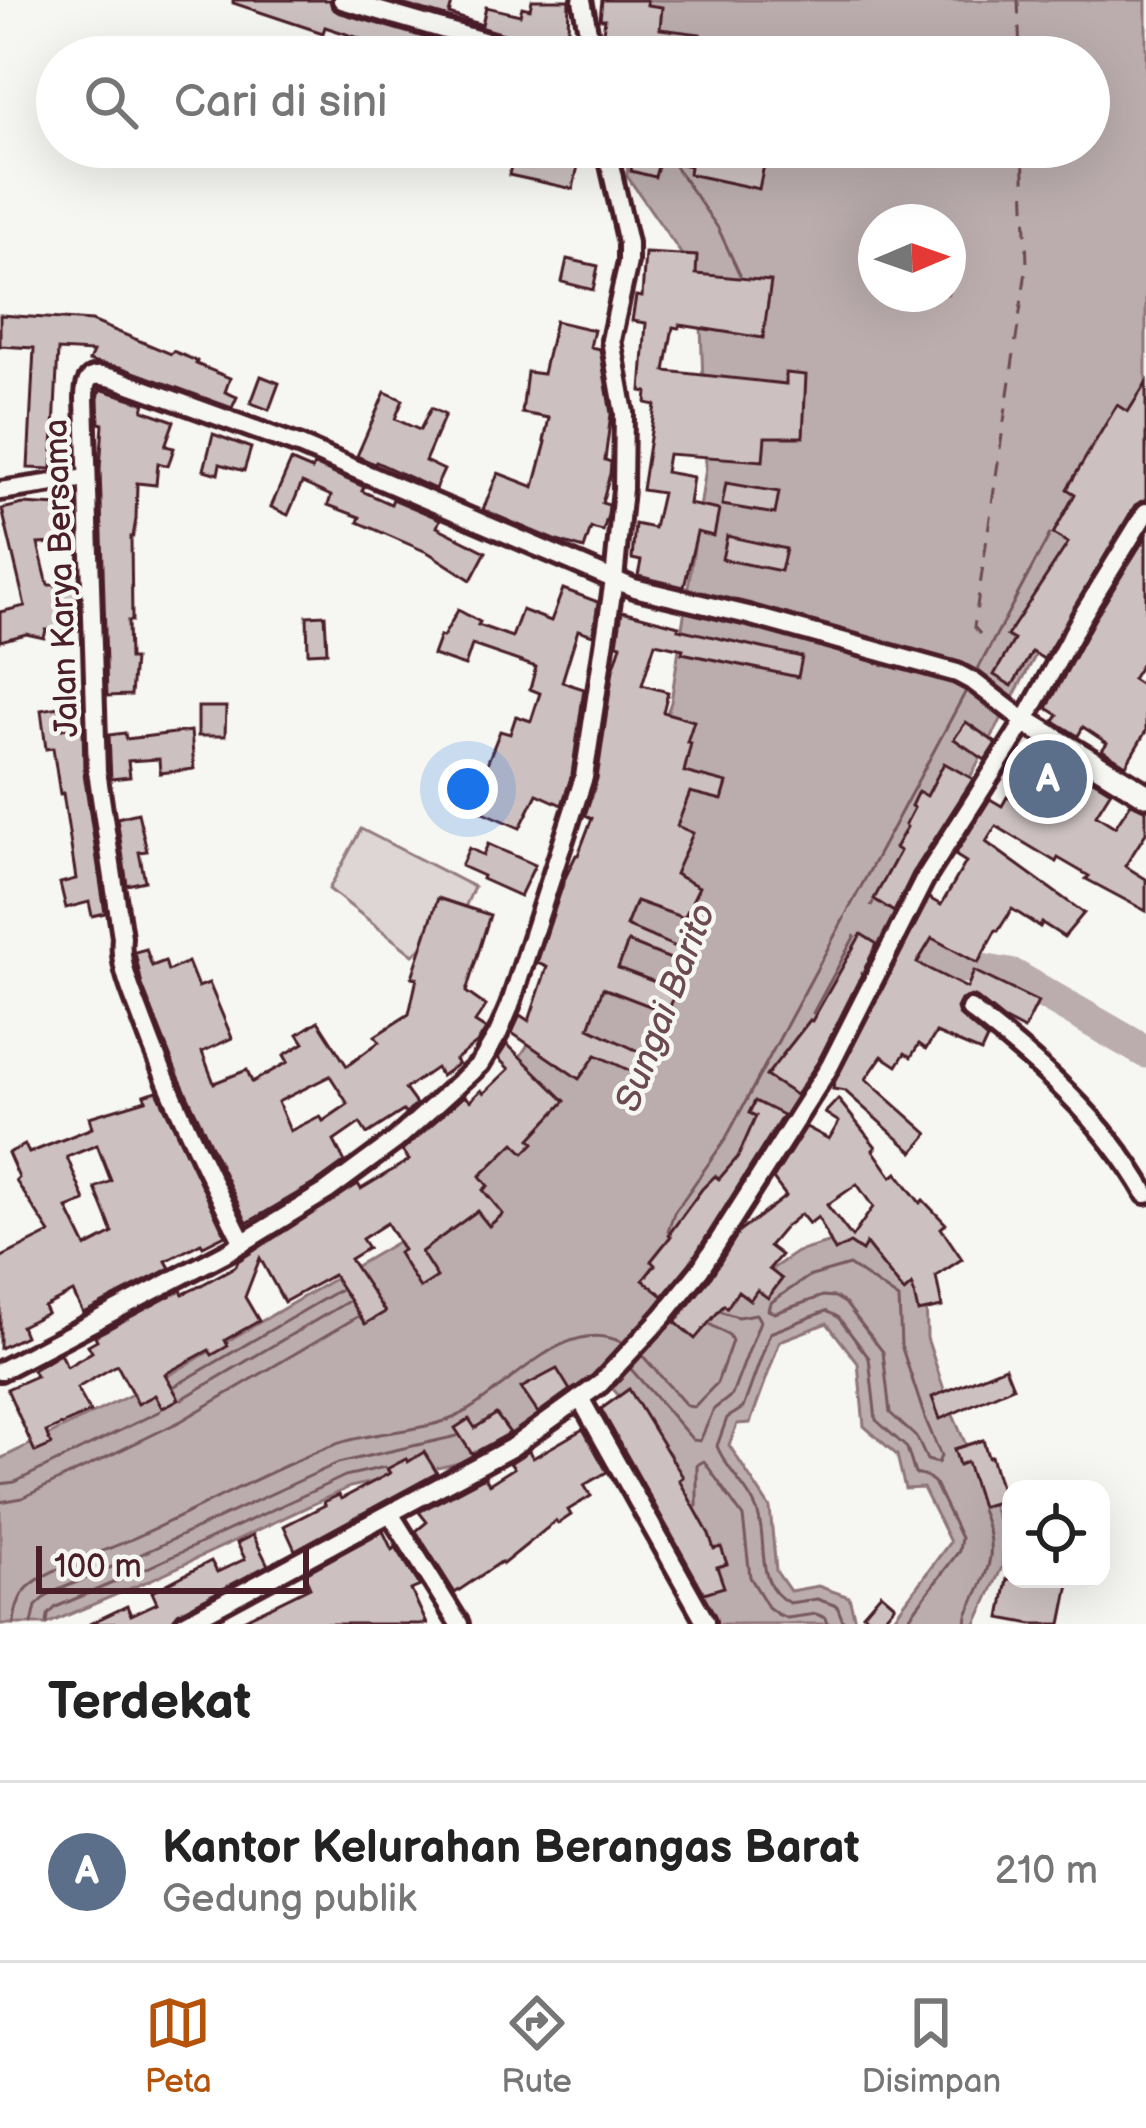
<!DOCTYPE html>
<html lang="id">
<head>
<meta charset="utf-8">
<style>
  body { margin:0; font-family:"Balsamiq Sans",sans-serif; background:#f6f6f6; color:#222 }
  .controls { position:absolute; right:36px; bottom:36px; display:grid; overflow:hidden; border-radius:24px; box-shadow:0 12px 48px #0002 }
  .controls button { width:108px; height:108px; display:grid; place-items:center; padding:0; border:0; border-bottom:3px solid #e0e0e0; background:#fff; color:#222; font:60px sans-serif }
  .compass { position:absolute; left:858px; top:204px; width:108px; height:108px; border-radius:50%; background:#fff; box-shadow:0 12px 48px #0002; rotate:88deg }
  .scale { position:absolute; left:36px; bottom:30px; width:273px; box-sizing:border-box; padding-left:12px; border:6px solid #4a1f2b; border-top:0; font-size:33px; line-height:42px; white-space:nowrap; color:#4a1f2b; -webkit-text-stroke:9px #f6f6f2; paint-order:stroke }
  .you { position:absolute; left:468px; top:789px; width:42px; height:42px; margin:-30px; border:9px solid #fff; border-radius:50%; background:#1a73e8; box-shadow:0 0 0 18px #1a73e833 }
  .badge { display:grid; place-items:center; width:78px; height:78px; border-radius:50%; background:#b45309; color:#fff; font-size:39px; font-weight:700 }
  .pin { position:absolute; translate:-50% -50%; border:6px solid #fff; box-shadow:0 3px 12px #0006 }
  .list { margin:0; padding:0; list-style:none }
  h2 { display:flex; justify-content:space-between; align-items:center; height:156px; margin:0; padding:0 48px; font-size:51px }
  h2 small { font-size:39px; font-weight:400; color:#767676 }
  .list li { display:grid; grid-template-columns:78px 1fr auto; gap:36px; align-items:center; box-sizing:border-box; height:180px; padding:0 48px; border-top:3px solid #e0e0e0 }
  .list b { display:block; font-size:45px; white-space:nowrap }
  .list p { margin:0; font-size:39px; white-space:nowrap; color:#767676 }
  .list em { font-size:39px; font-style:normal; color:#767676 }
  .icon { flex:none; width:66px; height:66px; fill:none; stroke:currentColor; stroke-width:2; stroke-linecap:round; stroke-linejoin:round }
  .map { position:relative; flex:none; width:1146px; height:1624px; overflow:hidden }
  .search { position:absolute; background:#fff; box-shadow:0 12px 48px #0002; left:36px; right:36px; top:36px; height:132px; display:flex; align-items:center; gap:30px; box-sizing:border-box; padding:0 42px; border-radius:66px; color:#767676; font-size:45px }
  .sheet { height:336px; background:#fff }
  nav { display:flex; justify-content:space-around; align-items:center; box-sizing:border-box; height:168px; border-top:3px solid #e0e0e0; background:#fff; font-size:33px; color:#767676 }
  nav a { display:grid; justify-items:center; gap:6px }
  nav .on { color:#b45309 }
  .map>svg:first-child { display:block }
  .green { fill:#ddd6d5; stroke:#947a80; stroke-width:3 }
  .water { fill:#bbadae; stroke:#8e747a; stroke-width:3; fill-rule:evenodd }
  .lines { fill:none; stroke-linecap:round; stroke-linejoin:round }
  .shore { stroke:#77585f; stroke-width:3 }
  .river { stroke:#bbadae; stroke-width:33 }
  .ferry { stroke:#6c4a52; stroke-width:3; stroke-dasharray:15 12; stroke-linecap:butt }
  .building { fill:#ccc1c0; stroke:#4a1f2b; stroke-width:3; fill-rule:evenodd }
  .minor-casing { stroke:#4a1f2b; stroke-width:26 }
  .tertiary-casing { stroke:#4a1f2b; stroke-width:30 }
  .minor { stroke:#f6f6f2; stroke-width:16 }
  .tertiary { stroke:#f6f6f2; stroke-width:21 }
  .labels { text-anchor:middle; stroke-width:9; stroke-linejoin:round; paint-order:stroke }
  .street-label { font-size:33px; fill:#4a1f2b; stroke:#f6f6f2 }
  .water-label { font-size:36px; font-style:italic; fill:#6c4a52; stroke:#f6f6f2 }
</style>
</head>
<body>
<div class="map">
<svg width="1146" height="1624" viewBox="0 0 1146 1624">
  <rect width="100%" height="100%" fill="#f6f6f2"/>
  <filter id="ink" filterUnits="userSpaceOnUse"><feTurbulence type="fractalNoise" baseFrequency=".00833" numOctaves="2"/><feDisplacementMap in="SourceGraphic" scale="24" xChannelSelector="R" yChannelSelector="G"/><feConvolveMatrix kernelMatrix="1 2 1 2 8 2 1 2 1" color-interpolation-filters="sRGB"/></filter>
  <g filter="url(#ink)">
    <path class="green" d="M 361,829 L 474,887 L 465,907 L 413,955 L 329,889 Z"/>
    <path class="water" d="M 644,0 L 1146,0 L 1146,449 L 763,1164 L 712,1238 L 739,1291 L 797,1252 L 855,1235 L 926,1284 L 927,1338 L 950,1408 L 1004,1533 L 1002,1567 L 976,1624 L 889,1624 L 950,1542 L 923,1488 L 905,1489 L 897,1455 L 864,1426 L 858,1363 L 827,1323 L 780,1341 L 750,1423 L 737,1424 L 729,1445 L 770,1508 L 776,1571 L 790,1591 L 818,1586 L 849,1597 L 856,1624 L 716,1624 L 670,1518 L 670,1454 L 612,1388 L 595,1379 L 469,1461 L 350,1487 L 146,1582 L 47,1624 L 0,1624 L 0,1459 L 159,1381 L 399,1241 L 548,1014 L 596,908 L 671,702 L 706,468 L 700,297 L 680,252 L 627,176 L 629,147 L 1089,147 L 1089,57 L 638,57 ZM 876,222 L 948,222 L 948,294 L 876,294 Z"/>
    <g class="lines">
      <g class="shore">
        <path d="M 674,165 L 718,228 L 740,275"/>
        <path d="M 977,671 L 1050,534"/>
        <path d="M 813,1013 L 873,902"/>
        <path d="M 668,1231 L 674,1213 L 725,1140 L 966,691"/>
        <path d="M 849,1265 L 899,1299 L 901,1345 L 925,1418 L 941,1456 L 938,1463 L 927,1460 L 917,1438 L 890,1413 L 883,1352 L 845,1303 L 835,1297 L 823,1296 L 775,1313 L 768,1310 L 770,1303 L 808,1277 Z"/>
        <path d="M 642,1355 L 687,1406 L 694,1407 L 717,1383 L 732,1341 L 729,1335 L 711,1325"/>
        <path d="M 630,1368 L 693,1440 L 700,1441 L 714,1409 L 732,1395 L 760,1321 L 756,1314 L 738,1317 L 722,1312"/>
        <path d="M 175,1386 L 339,1290"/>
        <path d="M 182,1399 L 347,1302"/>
        <path d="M 0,1484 L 15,1482 L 160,1411"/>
        <path d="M 0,1502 L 22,1498 L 181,1421 L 357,1317"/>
        <path d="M 697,1506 L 697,1465 L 704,1461 L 743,1517 L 750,1577 L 768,1607 L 777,1614 L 787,1618 L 816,1614 L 826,1618 L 828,1624"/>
        <path d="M 14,1624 C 15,1608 19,1594 32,1584 C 53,1567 106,1551 132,1539 C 198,1509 264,1473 331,1446 C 368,1432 410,1433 448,1420 C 501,1401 562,1311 623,1343"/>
        <path d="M 32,1624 L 36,1606 L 49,1594 L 135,1557 L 338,1463 L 457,1436"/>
        <path d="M 47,1624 L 48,1615 L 56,1607 L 141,1571 L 345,1476 L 385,1467"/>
        <path d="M 844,1624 L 837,1606 L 817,1599 L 789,1603 C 754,1584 768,1546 758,1514 C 751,1490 726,1470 717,1446 L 727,1418 L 743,1408 L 770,1333 L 826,1311 L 838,1317 L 869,1358 L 876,1420 L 907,1448 L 915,1474 L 927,1477 L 934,1482 L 961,1538 L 959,1551 L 904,1624"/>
        <path d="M 966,1624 L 967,1615 C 986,1573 1001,1556 981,1510"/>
      </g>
      <path class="river" d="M 862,920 L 955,965 L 1014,976 L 1146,1052"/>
      <g class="ferry">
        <path d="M 1018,0 L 1020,57"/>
        <path d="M 980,634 L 974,627 L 1027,264 L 1023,147"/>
      </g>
    </g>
    <g class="building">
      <path d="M 233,0 L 330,0 L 332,8 L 338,12 L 492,57 L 381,57 L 383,48 L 358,42 L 359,38 L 325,27 L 323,33 L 233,3 Z"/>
      <path d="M 388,0 L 453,0 L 449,14 L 482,25 L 486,7 L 520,15 L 522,7 L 530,9 L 532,0 L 569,0 L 568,34 L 563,57 L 550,57 L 548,49 L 542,45 Z"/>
      <path d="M 602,0 L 647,0 L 647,5 L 662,7 L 660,29 L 700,34 L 698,50 L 674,47 L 673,57 L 605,57 L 602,38 L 605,19 L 600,19 Z"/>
      <path d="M 515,147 L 582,147 L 573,189 L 509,175 Z"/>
      <path d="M 634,147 L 743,147 L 740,160 L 764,165 L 759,189 L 689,174 L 690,166 L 660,159 L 655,177 L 631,171 Z"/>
      <path d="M 645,253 L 697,256 L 696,274 L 771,281 L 763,338 L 680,325 L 679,328 L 673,327 L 665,371 L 786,384 L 786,373 L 806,375 L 803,437 L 765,437 L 763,461 L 668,454 L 665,472 L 693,477 L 689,504 L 719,510 L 714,536 L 697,532 L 684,587 L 638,576 L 641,561 L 632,559 L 635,524 L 654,528 L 662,493 L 642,490 L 655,405 L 646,403 L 647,392 L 641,391 L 646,323 L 632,321 L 636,296 L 642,297 Z"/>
      <path d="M 567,259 L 598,266 L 593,290 L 562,282 Z"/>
      <path d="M 0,315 L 92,321 L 171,354 L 173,351 L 197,361 L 196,364 L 230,378 L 225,392 L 237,397 L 232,408 L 120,367 L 95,363 L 89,361 L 93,352 L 58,350 L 52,469 L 28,468 L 34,348 L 0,346 Z"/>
      <path d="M 555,321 L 594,330 L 590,347 L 600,349 L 611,414 L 605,460 L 611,462 L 610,474 L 602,503 L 609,505 L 608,515 L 603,531 L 591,528 L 584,549 L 554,540 L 483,510 L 498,473 L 534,487 L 546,442 L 544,441 L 549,418 L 522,413 L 527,372 L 543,374 Z"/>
      <path d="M 261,376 L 279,383 L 269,410 L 251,403 Z"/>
      <path d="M 1146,383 L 1146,499 L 1135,505 L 1044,659 L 1032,652 L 1012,686 L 994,675 L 1014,640 L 1007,636 L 1068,543 L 1053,534 L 1075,494 L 1067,489 L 1117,405 L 1128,412 Z"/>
      <path d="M 100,389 L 145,403 L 143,410 L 174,421 L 165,446 L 174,448 L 168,466 L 158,463 L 156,485 L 137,483 L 136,519 L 133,537 L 131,537 L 132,621 L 128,621 L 129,659 L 134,659 L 131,695 L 107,696 L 100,469 L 103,424 L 99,423 L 98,399 Z"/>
      <path d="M 385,392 L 403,400 L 395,419 L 420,430 L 431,408 L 445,415 L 425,461 L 444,470 L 435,489 L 376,462 L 375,464 L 357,456 Z"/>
      <path d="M 213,434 L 251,448 L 244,471 L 220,464 L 218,474 L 204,470 Z"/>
      <path d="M 291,461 L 312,470 L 314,465 L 364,487 L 362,491 L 391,504 L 393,499 L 440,519 L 437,527 L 486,552 L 471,580 L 429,553 L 358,522 L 360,517 L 328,505 L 331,496 L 302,483 L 288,515 L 271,507 Z"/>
      <path d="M 726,483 L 779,492 L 775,514 L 722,505 Z"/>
      <path d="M 23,504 L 76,507 L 77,542 L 38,544 L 48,585 L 78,585 L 80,630 L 46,630 L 44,638 L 26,634 L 0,641 L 0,612 L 25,606 L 2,509 Z"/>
      <path d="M 727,536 L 786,549 L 781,571 L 722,559 Z"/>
      <path d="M 1146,536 L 1146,657 L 1132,679 L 1146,688 L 1146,731 L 1126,765 L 1102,750 L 1107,743 L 1083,727 L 1078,736 L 1054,721 L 1058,715 L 1047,708 L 1093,622 Z"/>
      <path d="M 563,589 L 598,602 L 593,635 L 578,630 L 562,682 L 584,689 L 572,774 L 562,805 L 537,794 L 520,828 L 476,809 L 492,772 L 485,769 L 500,731 L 510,734 L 516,716 L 531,721 L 540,693 L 530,689 L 536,667 L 472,645 L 465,666 L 433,655 L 440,636 L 443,637 L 458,610 L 480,622 L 478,625 L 512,637 L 522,610 L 551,621 Z"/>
      <path d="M 622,611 L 679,626 L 678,629 L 802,657 L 798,677 L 682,653 L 683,649 L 655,643 L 642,685 L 668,692 L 663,712 L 694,721 L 687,742 L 691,743 L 684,772 L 727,783 L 722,800 L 690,792 L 677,826 L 693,833 L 675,874 L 699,887 L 684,918 L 636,901 L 626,926 L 688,952 L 683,964 L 628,942 L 618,968 L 676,990 L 668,1013 L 603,988 L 589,1028 L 642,1053 L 633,1072 L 596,1055 L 579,1079 L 512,1033 L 520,1015 L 529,1021 L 547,967 L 537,963 L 565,878 L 576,855 L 578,855 L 592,818 L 585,815 L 597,779 L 613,670 L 621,645 L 617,644 Z"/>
      <path d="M 325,615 L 327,652 L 308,653 L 307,616 Z"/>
      <path d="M 59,707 L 62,729 L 83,726 L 84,773 L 105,913 L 92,916 L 89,902 L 66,908 L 60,883 L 76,879 L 63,793 L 60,794 L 53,748 L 46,749 L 41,710 Z"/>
      <path d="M 198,707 L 226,707 L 225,736 L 198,736 Z"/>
      <path d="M 966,722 L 996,743 L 985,760 L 954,739 Z"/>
      <path d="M 191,731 L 194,769 L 160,773 L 159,759 L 128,761 L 130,777 L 111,779 L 109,735 L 125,733 L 126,739 Z"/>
      <path d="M 1039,747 L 1111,791 L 1096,815 L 1115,827 L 1131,803 L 1146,810 L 1146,833 L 1125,866 L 1146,879 L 1146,911 L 1086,879 L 1089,876 L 1058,858 L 1056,862 L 996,826 L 986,842 L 1084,913 L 1064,937 L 1042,923 L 1040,927 L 1012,909 L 998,931 L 996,930 L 978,963 L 932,938 L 917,963 L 967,988 L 974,971 L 1038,1002 L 1024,1030 L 1003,1019 L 977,998 L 971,996 L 961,1000 L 957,1008 L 959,1015 L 987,1039 L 981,1052 L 936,1033 L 926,1049 L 919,1044 L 911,1057 L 905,1053 L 897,1066 L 882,1056 L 866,1079 L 928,1134 L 913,1152 L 845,1091 L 833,1089 L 834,1083 L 929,898 L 941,905 L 966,862 L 955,855 L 990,799 L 1002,806 L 1007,797 L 1023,805 L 1030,793 L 1018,784 Z"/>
      <path d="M 944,763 L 973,779 L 913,873 L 894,912 L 874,899 L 900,851 L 895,848 L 907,827 L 905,825 L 914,808 L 911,806 L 918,791 L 927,796 Z"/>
      <path d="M 138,813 L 147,851 L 139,852 L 145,881 L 127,885 L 117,818 Z"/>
      <path d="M 488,844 L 535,865 L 520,896 L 482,879 L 483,876 L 461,866 L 469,848 L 483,855 Z"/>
      <path d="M 438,898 L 490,915 L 466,992 L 486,1006 L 475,1022 L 486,1029 L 478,1042 L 455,1060 L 458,1064 L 441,1076 L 436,1068 L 405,1089 L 416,1104 L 406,1114 L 403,1111 L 367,1134 L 360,1123 L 334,1141 L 345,1162 L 320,1180 L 247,1223 L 176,1071 L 142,985 L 135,952 L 146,949 L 152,966 L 165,961 L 168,971 L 188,962 L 198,987 L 209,983 L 232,1038 L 202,1052 L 214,1083 L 247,1070 L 252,1082 L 288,1062 L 284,1055 L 304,1043 L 298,1034 L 318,1021 L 347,1066 L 379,1042 L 375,1036 L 409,1014 L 417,978 L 412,977 ZM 330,1076 L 348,1104 L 323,1121 L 320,1116 L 290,1131 L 278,1102 Z"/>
      <path d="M 861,934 L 877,944 L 819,1060 L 796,1095 L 766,1076 L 810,1020 L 812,1021 Z"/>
      <path d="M 507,1044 L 565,1101 L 530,1139 L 534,1143 L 524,1153 L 514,1143 L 480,1176 L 488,1186 L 483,1190 L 503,1214 L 489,1226 L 477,1211 L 421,1252 L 437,1277 L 420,1288 L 398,1253 L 403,1250 L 387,1223 L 362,1239 L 368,1248 L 350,1259 L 385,1312 L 365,1324 L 333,1275 L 284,1302 L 260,1258 L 245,1297 L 259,1321 L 225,1340 L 228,1346 L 212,1355 L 209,1350 L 165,1374 L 179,1399 L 162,1408 L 155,1395 L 138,1404 L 117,1365 L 77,1388 L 90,1412 L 46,1432 L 51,1445 L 35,1452 L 7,1389 L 36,1376 L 33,1370 L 60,1354 L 67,1367 L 92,1352 L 88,1345 L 97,1340 L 95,1336 L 181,1290 L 183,1294 L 196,1288 L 236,1266 L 238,1261 L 358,1184 L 361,1189 L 409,1160 L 402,1151 L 464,1096 L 470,1101 L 481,1090 L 484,1093 L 509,1069 L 498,1058 Z"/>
      <path d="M 157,1091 L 225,1235 L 203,1246 L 201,1243 L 166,1261 L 170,1268 L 83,1313 L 73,1292 L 44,1307 L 47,1313 L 21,1326 L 25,1336 L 0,1348 L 0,1258 L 50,1233 L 16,1181 L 19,1178 L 8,1153 L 25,1145 L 29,1153 L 92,1128 L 89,1117 L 146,1100 L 144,1095 ZM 97,1145 L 111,1181 L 95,1188 L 113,1233 L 86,1247 L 67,1208 L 85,1201 L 67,1157 Z"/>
      <path d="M 838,1099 L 876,1147 L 873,1150 L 892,1177 L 897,1173 L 920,1203 L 923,1200 L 946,1224 L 941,1228 L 962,1259 L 936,1276 L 942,1307 L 918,1312 L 912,1285 L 904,1292 L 866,1244 L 862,1251 L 850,1243 L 835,1251 L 818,1217 L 809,1224 L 801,1214 L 785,1227 L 769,1246 L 781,1255 L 769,1269 L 782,1279 L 768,1298 L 757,1290 L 750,1300 L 738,1291 L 727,1308 L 724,1305 L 695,1339 L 675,1322 L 711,1277 L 739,1232 L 786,1196 L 773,1179 L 806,1127 L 829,1139 L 839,1122 L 825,1113 ZM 857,1184 L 873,1207 L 852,1237 L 827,1205 Z"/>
      <path d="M 755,1101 L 783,1115 L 690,1263 L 663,1296 L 643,1280 L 655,1265 L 651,1261 L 671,1236 L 669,1234 L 702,1189 L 715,1176 L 719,1179 L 738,1157 L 756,1116 L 749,1113 Z"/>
      <path d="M 1005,1367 L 1013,1387 L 940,1419 L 932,1397 Z"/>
      <path d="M 557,1369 L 570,1390 L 538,1413 L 521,1388 Z"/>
      <path d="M 629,1389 L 683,1477 L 679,1480 L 709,1534 L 714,1549 L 721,1547 L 727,1564 L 717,1567 L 724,1587 L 704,1593 L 601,1409 Z"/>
      <path d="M 496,1414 L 510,1433 L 472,1454 L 455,1428 L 469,1419 L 475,1428 Z"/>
      <path d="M 583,1429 L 607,1472 L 584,1485 L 591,1496 L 568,1510 L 571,1515 L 558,1524 L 556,1521 L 503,1564 L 501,1562 L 455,1593 L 416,1531 L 427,1522 L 419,1512 L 485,1477 L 489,1484 L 514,1468 L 510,1463 L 529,1451 L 533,1458 Z"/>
      <path d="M 983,1440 L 988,1457 L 991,1456 L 1004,1500 L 981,1507 L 967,1462 L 959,1465 L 954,1449 Z"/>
      <path d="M 424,1452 L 437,1473 L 295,1550 L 284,1526 L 325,1505 L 324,1502 L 339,1495 L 341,1499 L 390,1473 L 387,1469 L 406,1459 L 408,1462 Z"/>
      <path d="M 383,1531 L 392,1550 L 396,1547 L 420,1586 L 411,1590 L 427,1624 L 235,1624 L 310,1587 L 304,1574 Z"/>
      <path d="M 253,1535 L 268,1565 L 178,1613 L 171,1623 L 89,1624 L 127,1606 L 131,1615 L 157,1603 L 152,1592 L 211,1561 L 217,1572 L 245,1559 L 237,1543 Z"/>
      <path d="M 1007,1579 L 1070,1579 L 1061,1624 L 1032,1624 L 1000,1618 Z"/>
      <path d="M 881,1593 L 895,1605 L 879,1624 L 875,1624 L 863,1614 Z"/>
    </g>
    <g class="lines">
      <defs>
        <g id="minor">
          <path d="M 342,0 L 538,57"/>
          <path d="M 582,0 L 593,57"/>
          <path d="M 0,491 L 87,478"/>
          <path d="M 970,1009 C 1037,1061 1104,1120 1146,1194"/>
          <path d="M 243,1243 C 206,1169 170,1096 142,1019 C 132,992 119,966 122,937 L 97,771 L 85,399 C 85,373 93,373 116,379 L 301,446 L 634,588 L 748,615 L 957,673 L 974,682 L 1025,721"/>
          <path d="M 0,1371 L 229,1251 L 327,1191 L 396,1140 L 480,1064 L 498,1034 L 510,1006 L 584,777 L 614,580 L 623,489 L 624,413 L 611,340 L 628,262 L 628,243 L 606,147"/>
          <path d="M 580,1398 L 705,1621"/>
          <path d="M 391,1515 L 459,1624"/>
          <path d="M 184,1624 L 511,1448 L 600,1384 L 663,1316 L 700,1270 L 830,1066 L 924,880 L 1025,721 L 1082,616 L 1146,512"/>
        </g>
        <path id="tertiary" d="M 1025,721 L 1146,795"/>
      </defs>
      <use href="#minor" class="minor-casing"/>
      <use href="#tertiary" class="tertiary-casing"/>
      <use href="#minor" class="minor"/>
      <use href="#tertiary" class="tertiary"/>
    </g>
  </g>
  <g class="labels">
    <g class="street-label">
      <text transform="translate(60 578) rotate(-92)" y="12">Jalan Karya Bersama</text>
    </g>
    <g class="water-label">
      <text transform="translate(664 1007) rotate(-69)" y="13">Sungai Barito</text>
    </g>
  </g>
</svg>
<div class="controls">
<button><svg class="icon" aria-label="locate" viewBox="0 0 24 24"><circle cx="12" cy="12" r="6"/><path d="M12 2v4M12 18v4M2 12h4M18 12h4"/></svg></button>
</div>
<svg class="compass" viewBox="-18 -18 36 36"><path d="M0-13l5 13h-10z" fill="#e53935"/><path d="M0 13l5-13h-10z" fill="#767676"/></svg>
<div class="scale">100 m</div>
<div class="you"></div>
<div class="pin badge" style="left:1048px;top:779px;background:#5c6f8a">A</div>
<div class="search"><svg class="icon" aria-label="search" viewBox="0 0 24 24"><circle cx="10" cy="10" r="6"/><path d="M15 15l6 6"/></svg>Cari di sini</div>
</div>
<section class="sheet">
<h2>Terdekat<small></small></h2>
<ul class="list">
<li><span class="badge" style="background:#5c6f8a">A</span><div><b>Kantor Kelurahan Berangas Barat</b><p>Gedung publik</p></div><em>210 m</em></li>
</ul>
</section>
<nav>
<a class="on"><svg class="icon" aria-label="map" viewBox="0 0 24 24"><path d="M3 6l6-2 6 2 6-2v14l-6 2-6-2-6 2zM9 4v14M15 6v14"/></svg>Peta</a>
<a><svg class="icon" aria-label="directions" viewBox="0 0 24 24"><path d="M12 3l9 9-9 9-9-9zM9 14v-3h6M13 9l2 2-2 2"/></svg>Rute</a>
<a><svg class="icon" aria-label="saved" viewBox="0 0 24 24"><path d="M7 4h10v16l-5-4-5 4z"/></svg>Disimpan</a>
</nav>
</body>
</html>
